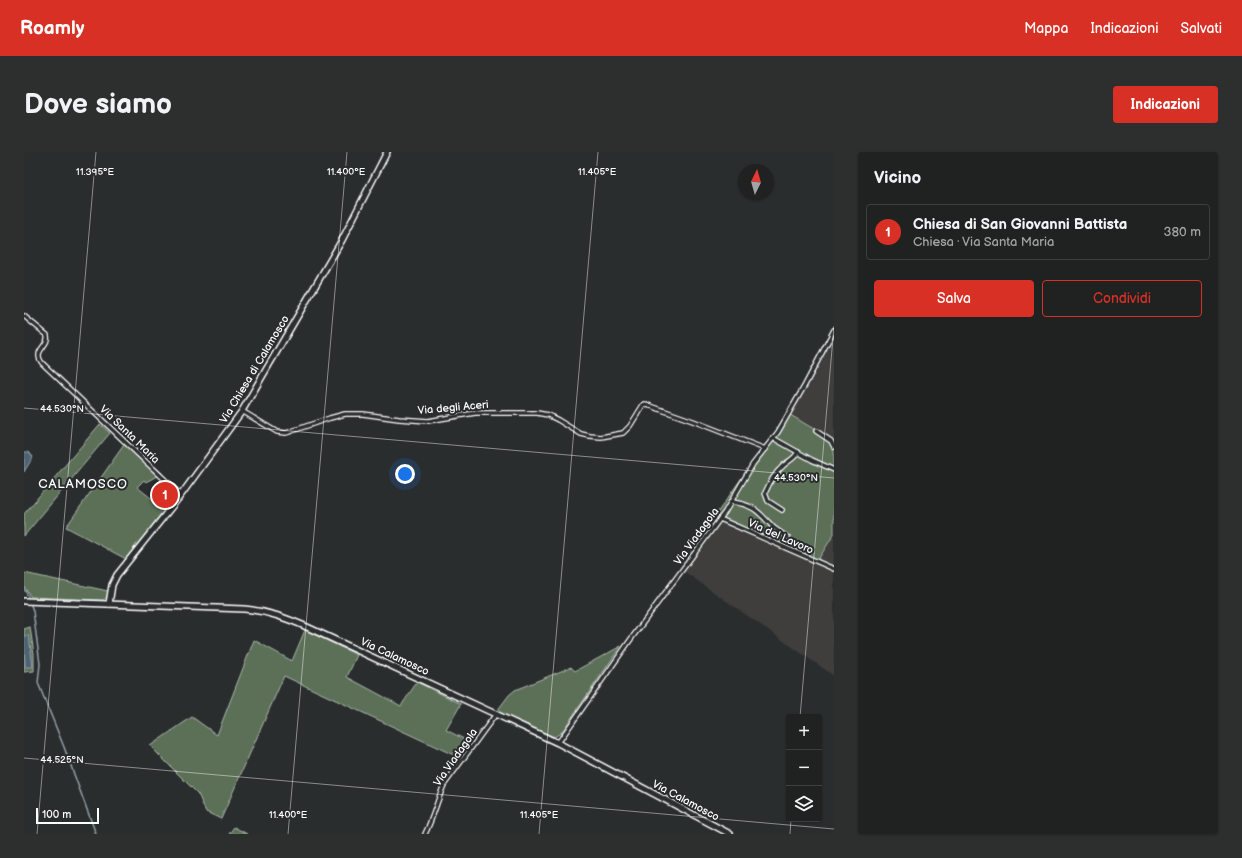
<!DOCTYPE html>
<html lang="it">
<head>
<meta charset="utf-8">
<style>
  body { margin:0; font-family:"Balsamiq Sans",sans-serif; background:#2d2f2f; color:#f1f3f6 }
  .controls { position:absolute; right:12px; bottom:12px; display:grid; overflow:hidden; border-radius:4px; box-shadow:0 1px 3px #0004 }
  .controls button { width:36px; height:36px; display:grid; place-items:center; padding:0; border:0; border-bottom:1px solid #3d3f40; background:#202222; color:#f1f3f6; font:20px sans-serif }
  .compass { position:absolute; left:714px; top:12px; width:36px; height:36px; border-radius:50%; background:#202222; box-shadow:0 1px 3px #0004; rotate:5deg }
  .scale { position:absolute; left:12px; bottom:10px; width:63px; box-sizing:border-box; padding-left:4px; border:2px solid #fff; border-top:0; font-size:11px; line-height:14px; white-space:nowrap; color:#fff; -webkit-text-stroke:3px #2a2d2e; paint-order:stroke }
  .you { position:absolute; left:381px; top:322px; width:14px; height:14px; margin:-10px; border:3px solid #fff; border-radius:50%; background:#1a73e8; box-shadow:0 0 0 6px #1a73e833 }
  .badge { display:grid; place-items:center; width:26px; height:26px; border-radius:50%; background:#d93025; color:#fff; font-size:13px; font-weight:700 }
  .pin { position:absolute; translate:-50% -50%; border:2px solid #fff; box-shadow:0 1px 4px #0006 }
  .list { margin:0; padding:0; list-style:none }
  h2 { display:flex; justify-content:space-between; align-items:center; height:52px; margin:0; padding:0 16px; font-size:17px }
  h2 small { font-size:13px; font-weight:400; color:#a2a4a5 }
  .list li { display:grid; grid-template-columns:26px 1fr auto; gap:12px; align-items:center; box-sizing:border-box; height:56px; margin:0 8px 8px; padding:0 8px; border:1px solid #3d3f40; border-radius:4px }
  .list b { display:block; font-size:15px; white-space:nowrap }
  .list p { margin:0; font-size:13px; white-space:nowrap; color:#a2a4a5 }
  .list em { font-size:13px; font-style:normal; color:#a2a4a5 }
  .actions { display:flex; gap:8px; padding:12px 16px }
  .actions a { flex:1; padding:9px 0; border:1px solid #d93025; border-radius:4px; text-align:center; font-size:14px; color:#d93025 }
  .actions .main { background:#d93025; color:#fff }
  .icon { flex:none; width:22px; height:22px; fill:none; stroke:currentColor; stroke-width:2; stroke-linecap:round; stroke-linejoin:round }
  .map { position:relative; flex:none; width:810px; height:682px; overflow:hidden; border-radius:4px }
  header { display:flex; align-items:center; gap:24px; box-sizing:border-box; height:56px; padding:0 20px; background:#d93025; color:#fff }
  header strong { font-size:19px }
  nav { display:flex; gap:22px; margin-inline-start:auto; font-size:14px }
  .intro { display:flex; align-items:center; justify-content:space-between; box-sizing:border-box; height:96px; padding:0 24px }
  h1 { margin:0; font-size:28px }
  .button { padding:10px 18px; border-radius:4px; background:#d93025; color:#fff; font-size:14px; font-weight:700 }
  main { display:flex; gap:24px; padding:0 24px }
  aside { flex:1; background:#202222; border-radius:4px; box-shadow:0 1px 3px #0004 }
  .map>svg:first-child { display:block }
  .built { fill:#403d3c }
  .green { fill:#5b6f59; stroke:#adb7ac }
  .water { fill:#4e6372; stroke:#95a1aa }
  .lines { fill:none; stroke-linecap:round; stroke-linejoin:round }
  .stream { stroke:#95a1aa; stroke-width:1.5 }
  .street-casing { stroke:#fff; stroke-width:6 }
  .secondary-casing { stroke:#fff; stroke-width:8 }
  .street { stroke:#2a2d2e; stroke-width:3.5 }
  .secondary { stroke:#2a2d2e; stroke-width:5 }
  .ticks { fill:none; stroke:#fff; stroke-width:1; stroke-opacity:0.45 }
  .labels { text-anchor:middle; stroke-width:4; stroke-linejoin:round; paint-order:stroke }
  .street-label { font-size:11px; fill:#fff; stroke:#2a2d2e }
  .quarter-label { font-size:13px; letter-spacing:1px; fill:#fff; stroke:#2a2d2e }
  .ticks-label { font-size:10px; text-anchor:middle; fill:#fff; stroke:#2a2d2e; stroke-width:4; stroke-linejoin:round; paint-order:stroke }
</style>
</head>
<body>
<header>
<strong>Roamly</strong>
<nav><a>Mappa</a><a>Indicazioni</a><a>Salvati</a></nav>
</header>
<div class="intro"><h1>Dove siamo</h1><a class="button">Indicazioni</a></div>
<main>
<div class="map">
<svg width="810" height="682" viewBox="0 0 810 682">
  <rect width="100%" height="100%" fill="#2a2d2e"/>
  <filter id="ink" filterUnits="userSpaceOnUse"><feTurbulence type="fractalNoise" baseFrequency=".025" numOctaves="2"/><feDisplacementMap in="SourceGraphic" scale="8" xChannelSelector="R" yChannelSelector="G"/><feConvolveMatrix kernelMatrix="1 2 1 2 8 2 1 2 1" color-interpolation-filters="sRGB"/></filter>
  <g filter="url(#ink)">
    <g class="built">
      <path d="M 810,173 L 810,289 L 763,261 Z"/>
      <path d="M 691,364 L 792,411 L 810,382 L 810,524 L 655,416 Z"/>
    </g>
    <g class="green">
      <path d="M 763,261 L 810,289 L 810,382 L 792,411 L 691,364 L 740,294 L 752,279 Z"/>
      <path d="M 76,272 L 86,281 L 0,384 L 0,362 Z"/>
      <path d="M 102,290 L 138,321 L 122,330 L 120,328 L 113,335 L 141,357 L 102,407 L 42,375 Z"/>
      <path d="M 0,421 L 84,439 L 83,445 L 79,448 L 7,445 L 0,435 Z"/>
      <path d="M 6,475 L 10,502 L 10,519 L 0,520 L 0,477 Z"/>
      <path d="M 281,478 L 333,503 L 323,525 L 377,554 L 393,530 L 437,552 L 422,578 L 446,590 L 434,605 L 260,524 L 197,667 L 182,660 L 174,642 L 126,594 L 168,565 L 193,583 L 230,488 L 268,509 Z"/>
      <path d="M 597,494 L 537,581 L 530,585 L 473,559 L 485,543 L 491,538 L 547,515 L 551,519 Z"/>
      <path d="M 210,675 L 223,682 L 205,682 Z"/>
    </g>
    <g class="water">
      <path d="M 0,300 L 5,300 L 9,305 L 0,320 Z"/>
      <path d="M 0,484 L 5,484 L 9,515 L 1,515 Z"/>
    </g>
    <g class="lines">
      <g class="stream">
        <path d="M 0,437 L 5,446"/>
        <path d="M 7,453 L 9,459 L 16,512 L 14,531 L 40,595 L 72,682"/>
      </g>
      <defs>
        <g id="street">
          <path d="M 0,164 L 23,183 C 26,194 8,198 18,211 L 157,343"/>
          <path d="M 218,259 L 253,280 L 262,281 L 306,266 L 321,262 L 339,262 L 375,267 L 404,269 L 451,261 L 513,261 L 524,263 L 534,268 L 557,282 L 566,284 L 577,285 L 599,281 L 606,274 L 619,253 L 621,252 L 669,269 L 741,297"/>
          <path d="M 792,279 L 807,289 L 810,295"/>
          <path d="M 749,286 L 788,308 L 810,318"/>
          <path d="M 707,350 C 729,352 735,360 749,375 C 754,379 759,382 764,386"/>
          <path d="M 758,358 L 744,349 L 741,341 C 745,332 750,322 757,316 C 763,309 770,308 774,300"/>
          <path d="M 696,367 L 810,417"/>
          <path d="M 534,591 L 607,487 L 701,360 L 729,312 L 754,280 L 781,233 L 810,178"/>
          <path d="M 401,682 C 409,666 413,649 420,633 L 472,562"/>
        </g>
        <g id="secondary">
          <path d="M 0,449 L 220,457 C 243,459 262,466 283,475 L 534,591 L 706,682"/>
          <path d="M 85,452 L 88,433 L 93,423 L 157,343 L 218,259 L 318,88 L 363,0"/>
        </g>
      </defs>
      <use href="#street" class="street-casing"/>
      <use href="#secondary" class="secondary-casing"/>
      <use href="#street" class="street"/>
      <use href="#secondary" class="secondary"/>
    </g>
  </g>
  <path class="ticks" d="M 0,256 L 810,326M 776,565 L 810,174M 0,606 L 810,677M 13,682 L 72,0M 264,682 L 323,0M 515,682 L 574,0M 766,682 L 767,667"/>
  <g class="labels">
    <g class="street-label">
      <text transform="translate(230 217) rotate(-59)" y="4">Via Chiesa di Calamosco</text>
      <text transform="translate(429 255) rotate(-5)" y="4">Via degli Aceri</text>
      <text transform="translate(106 282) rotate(44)" y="4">Via Santa Maria</text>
      <text transform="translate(672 384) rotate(-54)" y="4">Via Viadagola</text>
      <text transform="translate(757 384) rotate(24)" y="4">Via del Lavoro</text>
      <text transform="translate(371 504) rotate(25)" y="4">Via Calamosco</text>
      <text transform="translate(431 605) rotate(-55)" y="4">Via Viadagola</text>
      <text transform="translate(662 648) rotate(28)" y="4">Via Calamosco</text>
    </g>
    <g class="quarter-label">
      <text x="59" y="336">CALAMOSCO</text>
    </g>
  </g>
  <g class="ticks-label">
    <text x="71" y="23">11.395°E</text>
    <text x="322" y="23">11.400°E</text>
    <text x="573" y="23">11.405°E</text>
    <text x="38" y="260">44.530°N</text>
    <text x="772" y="329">44.530°N</text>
    <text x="38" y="611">44.525°N</text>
    <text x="264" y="666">11.400°E</text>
    <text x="515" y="666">11.405°E</text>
  </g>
</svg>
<div class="controls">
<button>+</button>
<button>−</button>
<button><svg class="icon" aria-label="layers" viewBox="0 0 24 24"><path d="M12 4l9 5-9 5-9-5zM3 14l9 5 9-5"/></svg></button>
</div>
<svg class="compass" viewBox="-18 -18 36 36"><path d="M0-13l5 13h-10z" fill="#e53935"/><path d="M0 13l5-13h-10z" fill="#a2a4a5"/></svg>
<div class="scale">100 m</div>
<div class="you"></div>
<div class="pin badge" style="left:141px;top:343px">1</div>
</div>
<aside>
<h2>Vicino<small></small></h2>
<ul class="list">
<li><span class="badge">1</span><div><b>Chiesa di San Giovanni Battista</b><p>Chiesa · Via Santa Maria</p></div><em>380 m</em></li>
</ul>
<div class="actions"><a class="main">Salva</a><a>Condividi</a></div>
</aside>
</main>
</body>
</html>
